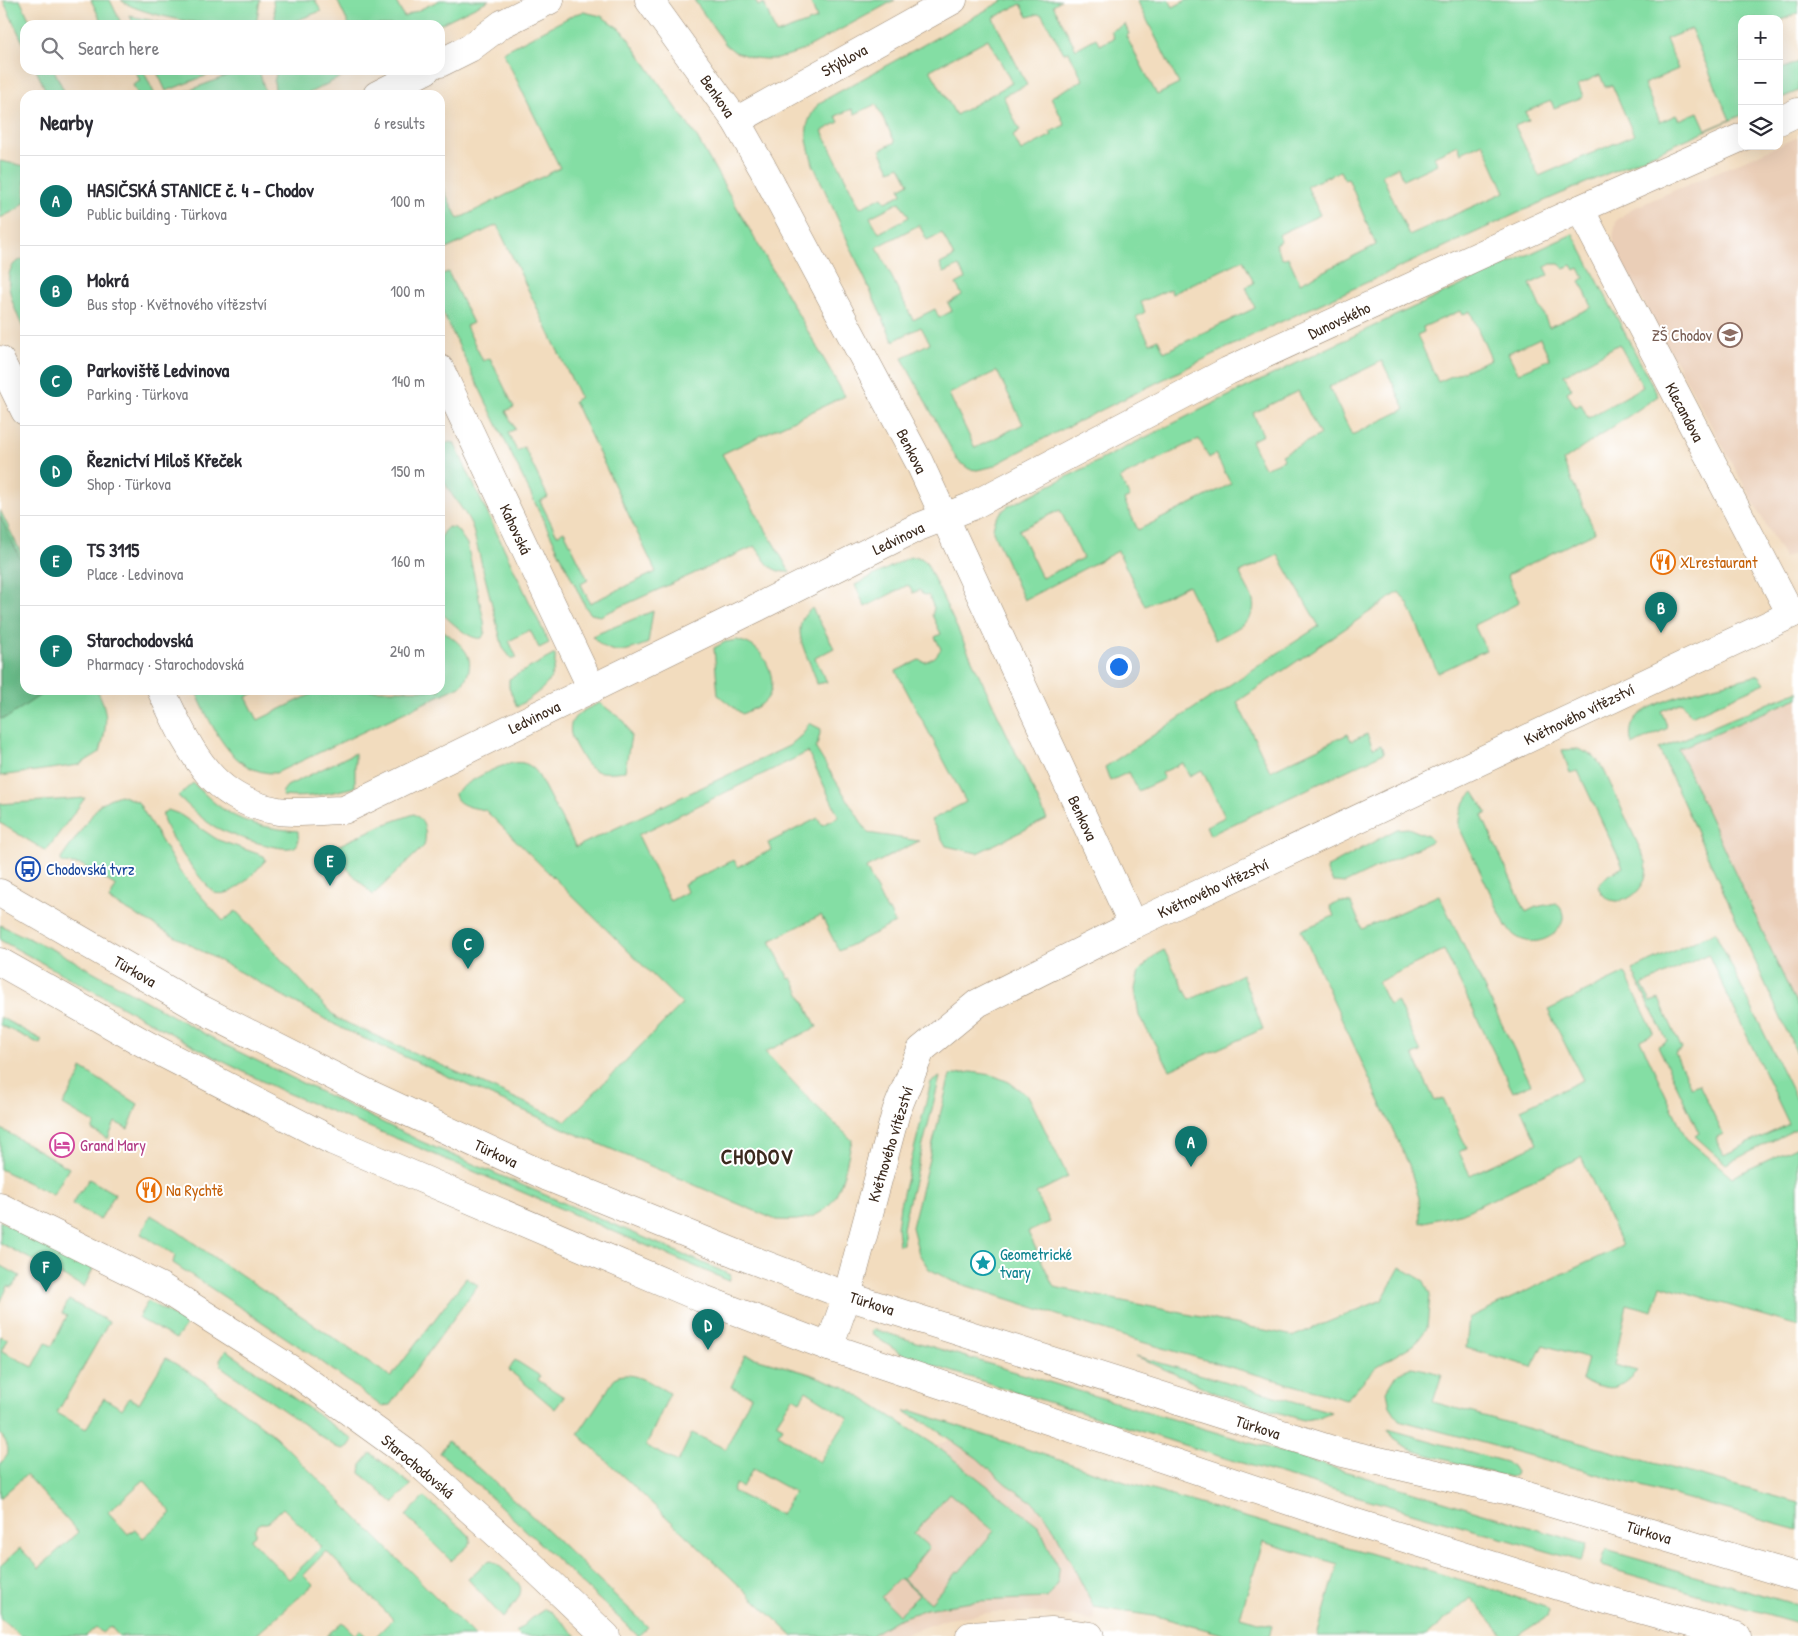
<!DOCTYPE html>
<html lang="en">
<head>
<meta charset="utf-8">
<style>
  body { margin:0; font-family:"Patrick Hand",sans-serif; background:#f2f2f3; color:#2b2b33 }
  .controls { position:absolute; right:15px; top:15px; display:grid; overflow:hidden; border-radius:10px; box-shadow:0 5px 20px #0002 }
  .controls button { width:45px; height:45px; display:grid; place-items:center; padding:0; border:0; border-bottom:1px solid #e1e1e2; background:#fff; color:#2b2b33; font:25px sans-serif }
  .you { position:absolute; left:1118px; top:666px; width:18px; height:18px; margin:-12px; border:4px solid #fff; border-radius:50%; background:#1a73e8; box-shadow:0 0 0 8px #1a73e833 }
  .badge { display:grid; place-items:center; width:32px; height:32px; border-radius:50%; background:#0f766e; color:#fff; font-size:16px; font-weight:700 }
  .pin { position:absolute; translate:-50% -41px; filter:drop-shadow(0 1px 2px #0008) }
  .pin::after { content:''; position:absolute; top:26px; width:18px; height:15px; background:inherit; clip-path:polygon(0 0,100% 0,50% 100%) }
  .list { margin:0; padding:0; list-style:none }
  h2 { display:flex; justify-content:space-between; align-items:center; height:65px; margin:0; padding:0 20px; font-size:21px }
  h2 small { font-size:16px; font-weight:400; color:#7c7c81 }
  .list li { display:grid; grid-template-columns:32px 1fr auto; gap:15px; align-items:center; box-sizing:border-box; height:90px; padding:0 20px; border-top:1px solid #e1e1e2 }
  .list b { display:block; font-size:19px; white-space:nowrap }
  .list p { margin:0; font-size:16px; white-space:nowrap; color:#7c7c81 }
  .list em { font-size:16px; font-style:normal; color:#7c7c81 }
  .icon { flex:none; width:28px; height:28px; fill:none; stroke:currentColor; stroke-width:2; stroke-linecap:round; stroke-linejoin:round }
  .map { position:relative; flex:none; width:1798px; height:1636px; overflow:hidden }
  .search { position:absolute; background:#fff; box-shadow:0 5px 20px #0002; left:20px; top:20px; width:425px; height:55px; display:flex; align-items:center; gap:12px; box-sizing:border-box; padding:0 18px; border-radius:15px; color:#7c7c81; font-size:19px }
  .panel { position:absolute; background:#fff; box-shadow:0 5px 20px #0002; left:20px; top:90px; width:425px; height:605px; border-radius:15px }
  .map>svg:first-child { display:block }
  .built { fill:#eaceb7 }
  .green { fill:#84dea4; stroke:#608461; fill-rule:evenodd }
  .forest { fill:#6bbd8a; stroke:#537454 }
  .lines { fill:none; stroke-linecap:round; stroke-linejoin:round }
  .minor-casing { stroke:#96836e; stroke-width:29 }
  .major-casing { stroke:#96836e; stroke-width:29 }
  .minor { stroke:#fff; stroke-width:28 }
  .major { stroke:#fff; stroke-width:28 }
  .labels { text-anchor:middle; stroke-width:4; stroke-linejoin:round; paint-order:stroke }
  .street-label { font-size:16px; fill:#3b2a1e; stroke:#fff }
  .education-label { font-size:16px; fill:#785e54; stroke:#fff; text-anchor:end }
  .food-label { font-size:16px; fill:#c56008; stroke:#fff; text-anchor:start }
  .transit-label { font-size:16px; fill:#164399; stroke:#fff; text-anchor:start }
  .hotel-label { font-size:16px; fill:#b23c85; stroke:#fff; text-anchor:start }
  .culture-label { font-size:16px; fill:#0d838f; stroke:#fff; text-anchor:start }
  .district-label { font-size:21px; font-weight:bold; letter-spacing:1px; fill:#3b2a1e; stroke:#fff }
</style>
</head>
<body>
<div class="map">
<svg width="1798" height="1636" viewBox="0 0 1798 1636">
  <rect width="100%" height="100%" fill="#fff"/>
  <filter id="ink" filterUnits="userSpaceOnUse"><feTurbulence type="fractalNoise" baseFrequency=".02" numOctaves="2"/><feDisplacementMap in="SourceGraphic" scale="10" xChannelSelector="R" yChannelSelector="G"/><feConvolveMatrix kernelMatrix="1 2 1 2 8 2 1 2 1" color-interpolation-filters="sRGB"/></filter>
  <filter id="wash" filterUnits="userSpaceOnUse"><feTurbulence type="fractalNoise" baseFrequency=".0096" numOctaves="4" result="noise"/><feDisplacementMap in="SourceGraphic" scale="20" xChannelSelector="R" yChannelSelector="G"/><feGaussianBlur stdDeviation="1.12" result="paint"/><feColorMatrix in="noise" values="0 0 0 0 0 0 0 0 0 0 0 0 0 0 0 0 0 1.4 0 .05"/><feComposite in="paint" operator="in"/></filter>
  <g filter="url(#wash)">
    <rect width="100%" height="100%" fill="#f2dcbe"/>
    <g class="built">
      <path d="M 1798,137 L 1798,552 L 1784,558 L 1618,256 L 1613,238 L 1616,221 L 1631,209 Z"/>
      <path d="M 1798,698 L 1798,1008 L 1678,749 Z"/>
      <path d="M 950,1440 L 977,1458 L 1006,1484 L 1034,1503 L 1049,1520 L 1094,1607 L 1095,1620 L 1043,1613 L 995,1612 L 948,1619 L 899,1636 L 811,1636 L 935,1445 Z"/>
    </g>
    <g class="green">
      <path d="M 3,0 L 20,0 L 32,25 L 25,25 L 25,47 Z"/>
      <path d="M 91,0 L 110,0 L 122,25 L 103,25 Z"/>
      <path d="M 121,0 L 138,1 L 260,0 L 256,25 C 244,25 230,26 218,25 C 197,24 135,13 121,0 Z"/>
      <path d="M 273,0 L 315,0 L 321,11 L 285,25 L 277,25 L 275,17 Z"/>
      <path d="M 337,0 L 395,0 L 404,17 L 440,0 L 489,0 L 438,25 L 349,25 Z"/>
      <path d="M 694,0 L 755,0 L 758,6 L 764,3 L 776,34 L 817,19 L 810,0 L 895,0 L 801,51 L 777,59 L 765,59 L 754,58 L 735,52 L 726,45 Z"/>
      <path d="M 1004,0 L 1061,0 L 1053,5 L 1076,49 L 1096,38 L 1100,45 L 1114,38 L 1111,31 L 1125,24 L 1129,34 L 1126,36 L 1157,95 L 1179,84 L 1137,0 L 1169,0 L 1173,7 L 1187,0 L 1798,0 L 1798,13 L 1779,21 L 1779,19 L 1742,19 L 1742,115 L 1542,202 L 1261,331 L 1047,437 L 991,467 L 977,470 L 969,469 L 957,460 L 902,358 L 930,343 L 921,327 L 893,341 L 813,164 C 806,137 801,127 819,103 ZM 1021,4 L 1028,17 L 1038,14 L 1042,15 L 1064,53 L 1069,52 L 1083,80 L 1051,97 L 1065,125 L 1050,132 L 1052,135 L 1021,151 L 1013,136 L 1020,131 L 1003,96 L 1027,85 L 993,18 ZM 1691,29 L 1730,120 L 1706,130 L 1698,112 L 1679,120 L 1676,115 L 1660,122 L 1644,84 L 1678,69 L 1666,39 ZM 988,39 L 1012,83 L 956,115 L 930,70 ZM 1600,75 L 1605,87 L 1612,85 L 1634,135 L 1539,176 L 1515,126 L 1529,120 L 1525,112 L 1551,101 L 1554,108 L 1583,97 L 1578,85 ZM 876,104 L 895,142 L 880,150 L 890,170 L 900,166 L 909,183 L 900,188 L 902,194 L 886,202 L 882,197 L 860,208 L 822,131 L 839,122 L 836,116 L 852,109 L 855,114 ZM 1483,143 L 1505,192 L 1409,235 L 1382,175 L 1398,167 L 1403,180 L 1437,164 L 1434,156 L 1458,145 L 1461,153 ZM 1340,171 L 1344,179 L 1348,178 L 1376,245 L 1300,283 L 1288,257 L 1282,259 L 1275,244 L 1281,241 L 1278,235 L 1320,215 L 1307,186 ZM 900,202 L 909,217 L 879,233 L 870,217 ZM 919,225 L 927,240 L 942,233 L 954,257 L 940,264 L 944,273 L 959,266 L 965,279 L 956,284 L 962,295 L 948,303 L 952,311 L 939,318 L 935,309 L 913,320 L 877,247 ZM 1243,260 L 1254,283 L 1246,287 L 1255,308 L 1164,352 L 1158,339 L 1150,343 L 1136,317 L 1145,312 L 1141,302 L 1170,289 L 1172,294 ZM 997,371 L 1023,424 L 975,448 L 949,394 Z"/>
      <path d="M 584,12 L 601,16 L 623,31 L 696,136 L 845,396 L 722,454 L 790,572 C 769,573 766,561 755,546 L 600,616 L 591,614 L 586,608 L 440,307 L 440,275 L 448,272 L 473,323 L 466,326 L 483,361 L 490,358 L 514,407 L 506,411 L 515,429 L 508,433 L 517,451 L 524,447 L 548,497 L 540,501 L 557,535 L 564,531 L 588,580 L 581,584 L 590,603 L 656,572 L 574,401 L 580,397 L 497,225 L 440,252 L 440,182 L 458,219 L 560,168 L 503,52 L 575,14 Z"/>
      <path d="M 130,16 L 172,25 L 134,25 Z"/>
      <path d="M 1798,62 L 1798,91 L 1779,99 L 1779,63 L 1782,69 Z"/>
      <path d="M 36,70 L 54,70 L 66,95 L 48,95 Z"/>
      <path d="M 135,70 L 143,70 L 155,95 L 138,95 L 133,85 L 140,81 Z"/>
      <path d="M 156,70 L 221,70 L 166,91 Z"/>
      <path d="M 242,70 L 259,70 L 266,95 L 177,95 Z"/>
      <path d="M 277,70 L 301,72 L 302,70 L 316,70 L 345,75 L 305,95 L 276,95 L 274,82 Z"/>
      <path d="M 0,161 L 25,166 L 25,202 L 16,210 L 0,218 Z"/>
      <path d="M 1573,234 L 1658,396 L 1563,461 L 1595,532 L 1507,575 L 1519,601 L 1517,604 L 1474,625 L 1486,650 L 1438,673 L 1408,604 L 1399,592 L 1237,702 L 1270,771 L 1348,734 L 1351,741 L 1367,734 L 1373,748 L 1381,745 L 1384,753 L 1210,835 L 1206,826 L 1225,817 L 1202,770 L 1189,776 L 1183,763 L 1161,773 L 1164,779 L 1138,791 L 1129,772 L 1110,781 L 1105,767 L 1319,626 L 1278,555 L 1240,573 C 1243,582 1249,590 1252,598 C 1261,621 1231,631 1215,640 L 1188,585 L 1145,606 L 1118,551 L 1024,600 L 993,532 C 993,520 998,515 1007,507 L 1214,403 L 1401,313 ZM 1551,264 L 1559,264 L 1564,268 L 1572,265 L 1575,270 L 1579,268 L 1584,278 L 1580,281 L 1592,307 L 1549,327 L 1530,284 L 1549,275 L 1545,267 ZM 1460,311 L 1462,315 L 1470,311 L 1491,359 L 1438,382 L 1417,335 L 1424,332 L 1423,327 ZM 1540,338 L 1550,359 L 1518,373 L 1508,353 ZM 1619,344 L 1643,387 L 1588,418 L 1581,404 L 1575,407 L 1567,392 L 1572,389 L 1564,375 ZM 1382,361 L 1405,409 L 1352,435 L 1329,387 ZM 1298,391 L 1320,435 L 1281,455 L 1284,460 L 1264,468 L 1251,441 L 1263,435 L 1253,413 ZM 1199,439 L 1209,458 L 1215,454 L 1231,484 L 1138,530 L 1124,500 L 1130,497 L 1120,478 ZM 1060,510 L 1083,558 L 1042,578 L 1019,530 Z"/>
      <path d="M 25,258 L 25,287 L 21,289 L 25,299 L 25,332 C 17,315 0,279 14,264 C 17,261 22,260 25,258 Z"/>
      <path d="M 450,442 L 454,443 L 549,643 L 539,648 L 530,630 L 509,641 L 517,658 L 511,658 L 503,648 L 472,526 C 459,498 440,491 440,456 C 440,449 442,444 450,442 Z"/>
      <path d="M 0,510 L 25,561 L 25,690 L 97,690 C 110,713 106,729 100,752 L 79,765 L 0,776 Z"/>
      <path d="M 448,527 L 455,528 L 458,531 L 467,544 L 484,621 L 485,632 L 482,638 C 469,641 450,620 440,612 L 440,540 L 443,532 Z"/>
      <path d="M 910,557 L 921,558 L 926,562 L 1047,819 L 977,853 L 946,846 L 931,820 L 966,802 L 896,671 L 919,660 L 925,662 L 935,657 L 941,649 L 935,637 L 941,634 L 932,615 L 934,608 L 929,596 L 922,594 L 920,590 L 913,593 L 908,585 L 865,607 L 855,585 Z"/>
      <path d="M 812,608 L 834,648 L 815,658 L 827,682 L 817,684 C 813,664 794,640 802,620 C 804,615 809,611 812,608 Z"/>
      <path d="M 653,611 L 648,643 C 623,653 611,657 592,636 Z"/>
      <path d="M 440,628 C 461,645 481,656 462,685 L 276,773 C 231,775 211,724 195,690 L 252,690 L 254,693 L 246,697 L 258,720 L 320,690 L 440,690 Z"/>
      <path d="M 737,640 C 743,642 749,643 755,648 C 768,658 779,685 766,700 C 760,707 750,710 742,714 L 718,695 L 714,648 L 725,642 Z"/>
      <path d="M 555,654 C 557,684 538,692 517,707 L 509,688 L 509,679 Z"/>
      <path d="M 1759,675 L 1765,683 L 1691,716 L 1682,702 L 1661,711 L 1668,728 L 1632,745 C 1629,735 1630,724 1638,716 C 1660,696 1729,683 1759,675 Z"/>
      <path d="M 1798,691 L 1798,698 L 1678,749 L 1798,1008 L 1798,1056 L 1659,749 Z"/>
      <path d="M 600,703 L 625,722 L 631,736 L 625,771 C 616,772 603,774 594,770 C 586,766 583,759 579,752 C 561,723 573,714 600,703 Z"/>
      <path d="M 809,723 L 821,729 L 816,749 L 868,833 L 919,841 L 866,868 L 887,911 L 889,910 L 895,923 L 839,951 L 821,915 L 770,941 L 789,979 L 792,978 L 817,1027 L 765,1052 L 810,1100 L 852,1140 C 844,1171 841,1213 803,1219 C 794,1221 785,1220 776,1220 L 569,1131 L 343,1029 L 109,900 L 116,886 L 82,865 L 62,863 L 61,859 L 99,805 L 109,799 L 120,795 L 131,799 L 138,802 L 180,872 L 223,921 L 236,911 L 336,1018 L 566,1121 L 682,1004 L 485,810 C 475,808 455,806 455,793 C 467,782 506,759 523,763 C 528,764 532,767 536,771 L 576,847 L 789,746 L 803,734 ZM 808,752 L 839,817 L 822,825 L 818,818 L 768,843 L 771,850 L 738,867 L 734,860 L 684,884 L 687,892 L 670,901 L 638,835 Z"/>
      <path d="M 1578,749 L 1594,756 L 1604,770 L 1646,862 C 1652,894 1610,918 1598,886 L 1608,875 L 1623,867 L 1578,771 L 1570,773 L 1562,750 Z"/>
      <path d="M 355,753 L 355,787 C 330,793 308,799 282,796 L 283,791 L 287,786 Z"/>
      <path d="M 193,783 C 204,793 214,804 226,811 C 247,825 274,829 298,831 C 298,836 300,842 296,846 C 286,855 228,834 217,828 C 203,821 190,807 178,796 Z"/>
      <path d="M 1474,792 L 1487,813 L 1482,816 L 1526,912 L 1536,907 L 1556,903 C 1582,925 1530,963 1506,926 L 1459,827 C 1458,813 1463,801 1474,792 Z"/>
      <path d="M 85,798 L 46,851 L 0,823 L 0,804 Z"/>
      <path d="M 168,810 L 179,814 L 218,840 L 264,856 L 266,860 C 253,873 235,898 215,893 C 202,883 159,827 163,813 Z"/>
      <path d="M 414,814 C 426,821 427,834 424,846 L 373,895 L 329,850 L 380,826 Z"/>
      <path d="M 1408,828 L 1428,836 L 1432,841 L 1345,883 L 1333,882 L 1327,871 L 1328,867 L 1397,829 Z"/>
      <path d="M 1439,895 L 1531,1084 L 1513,1092 L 1444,950 L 1378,982 L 1389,1005 L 1397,1001 L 1421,1052 L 1413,1055 L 1435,1101 L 1443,1098 L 1467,1148 L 1459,1152 L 1470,1175 L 1537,1144 L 1521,1109 L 1583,1080 L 1548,1010 L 1625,973 L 1654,1033 L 1640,1040 L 1686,1138 L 1732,1177 L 1798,1146 L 1798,1326 L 1661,1285 L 1653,1311 L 1627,1304 L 1614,1365 L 1637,1371 C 1615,1394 1611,1389 1582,1381 L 1588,1358 L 1543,1345 L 1532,1367 L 1466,1348 L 1469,1318 L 1622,1246 L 1581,1157 L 1463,1213 L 1420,1223 L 1419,1198 L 1409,1165 L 1301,930 L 1334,916 L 1330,906 L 1339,902 L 1351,903 L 1362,929 Z"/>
      <path d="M 0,925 L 60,953 L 223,1044 L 420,1141 L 731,1275 L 729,1281 L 417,1147 L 282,1091 L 216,1058 L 0,940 Z"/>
      <path d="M 1715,932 L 1798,1103 L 1798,1128 L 1726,1164 L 1695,1136 L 1699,1133 L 1658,1046 L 1667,1041 L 1632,970 ZM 1708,954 L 1789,1124 L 1724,1155 L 1715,1138 L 1723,1134 L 1699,1084 L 1691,1087 L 1675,1053 L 1682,1049 L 1659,999 L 1651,1002 L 1642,985 Z"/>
      <path d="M 1164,950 L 1190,1000 L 1242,974 L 1263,1029 L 1170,1070 L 1139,1016 L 1135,989 L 1139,971 L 1155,955 Z"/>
      <path d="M 0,1017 L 42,1040 L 40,1044 L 0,1025 Z"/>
      <path d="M 81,1068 L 138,1104 L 128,1129 L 115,1122 L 108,1139 L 92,1130 L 95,1124 L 63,1105 L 81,1073 L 80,1072 Z"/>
      <path d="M 971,1072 L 992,1075 L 1009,1082 L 1029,1097 L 1068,1177 L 1036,1193 L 1050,1222 L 1028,1232 L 1054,1287 L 1294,1336 L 1382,1300 L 1400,1267 L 1424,1281 L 1430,1295 L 1427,1328 L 1416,1343 L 1376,1367 L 1346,1400 L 1135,1340 L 952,1281 L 929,1269 L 919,1254 L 912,1227 L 950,1075 Z"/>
      <path d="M 940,1077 L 906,1213 L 903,1229 L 903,1244 L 899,1245 L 897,1228 L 900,1205 L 931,1082 Z"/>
      <path d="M 0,1128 L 69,1168 L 53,1195 L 0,1169 Z"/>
      <path d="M 89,1179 L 115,1194 L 100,1220 L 72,1204 Z"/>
      <path d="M 151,1215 L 177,1231 L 233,1271 L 234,1270 L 391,1377 L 466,1278 L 478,1285 L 390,1405 L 381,1406 L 318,1359 L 173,1263 L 175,1255 L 141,1234 Z"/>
      <path d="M 0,1221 L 93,1269 L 84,1287 L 0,1243 Z"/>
      <path d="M 0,1265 L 20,1276 L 12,1287 L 8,1286 L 0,1303 Z"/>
      <path d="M 69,1300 L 109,1322 L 57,1413 L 86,1429 L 104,1398 L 122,1409 L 129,1398 L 139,1403 L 166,1358 L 205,1382 L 276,1437 L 475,1636 L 376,1636 L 393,1619 L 326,1551 L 303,1575 L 313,1585 L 255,1636 L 119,1636 L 110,1626 L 102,1633 L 96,1627 L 86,1636 L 21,1636 L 0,1618 L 0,1566 L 20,1548 L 39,1568 L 78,1532 L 26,1475 L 0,1498 L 0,1463 C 12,1455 9,1444 0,1434 L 0,1336 L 8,1339 L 2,1351 L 33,1367 L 46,1343 L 52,1346 L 67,1316 L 62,1313 ZM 144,1480 L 172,1513 L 143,1538 L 135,1529 L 128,1534 L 108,1512 ZM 283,1508 L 322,1547 L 289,1579 L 250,1539 L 255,1535 L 255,1528 L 260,1523 L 267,1523 Z"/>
      <path d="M 148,1301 L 187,1324 L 176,1339 L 138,1318 Z"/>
      <path d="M 873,1329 L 1586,1544 L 1581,1561 L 1228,1459 L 906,1357 L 873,1335 L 871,1330 Z"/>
      <path d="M 226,1350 L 353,1440 L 349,1446 L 343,1449 L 336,1447 L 226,1370 L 221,1366 L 220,1359 Z"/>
      <path d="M 745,1355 L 807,1373 L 845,1387 L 935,1445 L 1039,1526 L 1059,1570 L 1058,1582 L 1047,1598 L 979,1601 L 926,1609 L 896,1620 L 870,1636 L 793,1636 L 578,1434 L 616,1377 C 632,1369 655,1386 670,1393 L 646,1446 L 678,1462 L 692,1433 L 726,1449 L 751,1396 L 731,1387 ZM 806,1391 L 848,1418 L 819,1462 L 778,1434 L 783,1427 L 776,1423 L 793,1397 L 800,1401 ZM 753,1469 L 794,1492 L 781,1515 L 732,1491 L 736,1484 L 742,1487 ZM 949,1493 L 994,1531 L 959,1572 L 957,1571 L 930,1603 L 903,1579 L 929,1547 L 914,1534 ZM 900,1578 L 919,1595 L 899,1615 L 881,1597 Z"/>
      <path d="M 1136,1356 L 1331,1412 L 1317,1418 L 1303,1420 L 1218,1394 Z"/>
      <path d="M 515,1360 L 540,1376 L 538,1380 L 564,1397 L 555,1409 L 509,1370 Z"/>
      <path d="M 1412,1367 L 1442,1374 L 1433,1402 L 1798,1503 L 1798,1529 L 1399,1420 L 1390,1406 L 1387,1391 L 1398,1373 Z"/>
      <path d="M 913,1411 L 1131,1484 L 1482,1586 L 1545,1607 L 1549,1611 L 1547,1617 L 1518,1636 L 1504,1636 L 1471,1598 L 1426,1636 L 1317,1636 L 1338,1564 L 1263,1542 L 1240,1617 L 1272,1626 L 1269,1636 L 1229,1636 L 1160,1617 L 1094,1607 L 1049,1520 L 1034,1503 L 1006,1484 L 977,1458 L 926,1423 L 905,1412 Z"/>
      <path d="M 1388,1429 L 1506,1462 L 1512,1466 L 1516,1472 L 1515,1475 L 1510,1478 L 1411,1450 L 1394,1439 Z"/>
      <path d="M 448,1441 L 542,1525 L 648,1627 L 638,1636 L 482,1489 L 440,1453 Z"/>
      <path d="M 371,1453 L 411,1485 L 393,1503 L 360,1473 L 361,1465 Z"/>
      <path d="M 424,1497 L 469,1535 L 471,1541 L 469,1545 L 451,1561 L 406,1516 Z"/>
      <path d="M 1606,1550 L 1798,1605 L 1798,1623 L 1601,1566 Z"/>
      <path d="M 491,1561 L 496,1563 C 525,1589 530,1585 503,1618 L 468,1579 L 485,1563 Z"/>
      <path d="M 545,1609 L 552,1612 L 577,1636 L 520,1636 L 516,1632 L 530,1619 Z"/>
      <path d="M 342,1622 L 355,1635 L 360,1630 L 366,1636 L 326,1636 Z"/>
    </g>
    <path class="forest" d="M 0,516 L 25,568 L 25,690 L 48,690 L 8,717 L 0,719 Z"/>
  </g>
  <g filter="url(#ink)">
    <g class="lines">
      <defs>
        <g id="minor">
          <path d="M 649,0 L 736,121 L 762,167 L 919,462 L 1133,925"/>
          <path d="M 440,63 L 470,48 L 502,24 L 550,0"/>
          <path d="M 377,95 L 426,70"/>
          <path d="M 736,121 L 953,0"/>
          <path d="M 1779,121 L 1798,112"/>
          <path d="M 1580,209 L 1791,614"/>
          <path d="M 0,360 L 25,411"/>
          <path d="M 440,369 L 592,689"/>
          <path d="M 161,690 C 188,746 209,800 278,811 C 296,814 325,810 344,810 L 756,608 L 916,528 L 970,507 L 1228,371 L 1580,209 L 1742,137"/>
          <path d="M 0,1207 L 161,1287 L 292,1370 L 412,1457 L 527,1561 L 606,1636"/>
          <path d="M 829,1347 L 847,1296 L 896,1112 L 921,1050 L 978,1003 L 1133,925 L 1798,611"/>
          <path d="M 970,1636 L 1051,1631 L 1090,1636"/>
        </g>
        <g id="major">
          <path d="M 0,893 L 197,1007 L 367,1093 L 548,1177 L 745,1257 L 847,1296 L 1339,1452 L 1514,1492 L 1798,1577"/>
          <path d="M 0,962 L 147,1045 L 333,1141 L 701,1298 L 829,1347 L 1337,1517 L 1581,1593 L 1737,1636"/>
        </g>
      </defs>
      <use href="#minor" class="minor-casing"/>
      <use href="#major" class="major-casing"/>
      <use href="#minor" class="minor"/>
      <use href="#major" class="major"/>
    </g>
  </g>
  <defs>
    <symbol id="school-ring" viewBox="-11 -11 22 22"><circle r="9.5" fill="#fff" stroke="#8d6e63" stroke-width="1.5"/><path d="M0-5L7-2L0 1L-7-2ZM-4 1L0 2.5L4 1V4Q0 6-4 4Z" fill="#8d6e63"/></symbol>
    <symbol id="restaurant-ring" viewBox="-11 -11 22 22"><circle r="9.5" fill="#fff" stroke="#e8710a" stroke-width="1.5"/><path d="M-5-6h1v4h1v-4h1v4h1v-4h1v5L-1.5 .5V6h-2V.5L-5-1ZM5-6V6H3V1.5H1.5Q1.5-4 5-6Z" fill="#e8710a"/></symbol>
    <symbol id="bus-ring" viewBox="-11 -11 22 22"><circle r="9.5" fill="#fff" stroke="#1a4fb4" stroke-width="1.5"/><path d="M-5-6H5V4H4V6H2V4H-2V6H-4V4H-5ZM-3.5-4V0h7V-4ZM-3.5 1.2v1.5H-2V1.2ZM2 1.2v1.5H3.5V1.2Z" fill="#1a4fb4"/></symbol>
    <symbol id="hotel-ring" viewBox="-11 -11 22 22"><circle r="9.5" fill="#fff" stroke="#d1479c" stroke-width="1.5"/><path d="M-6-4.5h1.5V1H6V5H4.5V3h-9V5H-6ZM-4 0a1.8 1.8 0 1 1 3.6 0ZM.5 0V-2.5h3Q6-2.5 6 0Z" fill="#d1479c"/></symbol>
    <symbol id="sight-ring" viewBox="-11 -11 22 22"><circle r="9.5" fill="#fff" stroke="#0f9aa8" stroke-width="1.5"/><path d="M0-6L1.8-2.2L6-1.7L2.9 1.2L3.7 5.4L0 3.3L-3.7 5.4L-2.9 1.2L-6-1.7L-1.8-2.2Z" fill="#0f9aa8"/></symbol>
  </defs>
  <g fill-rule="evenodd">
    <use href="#school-ring" x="1716" y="321" width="28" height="28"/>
    <use href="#restaurant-ring" x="1649" y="548" width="28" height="28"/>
    <use href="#bus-ring" x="14" y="855" width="28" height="28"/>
    <use href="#hotel-ring" x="48" y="1131" width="28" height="28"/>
    <use href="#restaurant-ring" x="135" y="1176" width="28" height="28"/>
    <use href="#sight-ring" x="969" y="1249" width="28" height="28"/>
  </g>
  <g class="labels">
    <g class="street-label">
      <text transform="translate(844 60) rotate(-29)" y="6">Stýblova</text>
      <text transform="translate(718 96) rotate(55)" y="6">Benkova</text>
      <text transform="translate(1339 320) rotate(-25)" y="6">Dunovského</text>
      <text transform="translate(1685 412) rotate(62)" y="6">Klecandova</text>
      <text transform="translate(912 451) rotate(63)" y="6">Benkova</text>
      <text transform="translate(516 529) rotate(65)" y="6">Kahovská</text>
      <text transform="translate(898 538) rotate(-26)" y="6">Ledvinova</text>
      <text transform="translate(1579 714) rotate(-26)" y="6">Květnového vítězství</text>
      <text transform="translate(534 717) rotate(-26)" y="6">Ledvinova</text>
      <text transform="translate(1083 818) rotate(65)" y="6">Benkova</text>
      <text transform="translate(1213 888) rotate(-25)" y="6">Květnového vítězství</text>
      <text transform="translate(135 971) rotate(30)" y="6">Türkova</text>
      <text transform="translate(890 1144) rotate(-73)" y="6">Květnového vítězství</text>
      <text transform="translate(496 1153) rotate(25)" y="6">Türkova</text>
      <text transform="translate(872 1303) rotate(18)" y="6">Türkova</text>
      <text transform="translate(1258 1427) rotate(18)" y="6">Türkova</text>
      <text transform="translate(418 1466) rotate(40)" y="6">Starochodovská</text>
      <text transform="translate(1649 1532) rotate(17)" y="6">Türkova</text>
    </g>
    <g class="education-label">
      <text x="1712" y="341">ZŠ Chodov</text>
    </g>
    <g class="food-label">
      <text x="1680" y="568">XLrestaurant</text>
      <text x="166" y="1196">Na Rychtě</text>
    </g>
    <g class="transit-label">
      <text x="46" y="875">Chodovská tvrz</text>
    </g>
    <g class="hotel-label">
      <text x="80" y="1151">Grand Mary</text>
    </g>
    <g class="culture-label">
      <text x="1000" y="1260">Geometrické<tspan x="1000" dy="18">tvary</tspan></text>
    </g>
    <g class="district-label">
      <text x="757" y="1164">CHODOV</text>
    </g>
  </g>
</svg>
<div class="controls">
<button>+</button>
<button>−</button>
<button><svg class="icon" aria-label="layers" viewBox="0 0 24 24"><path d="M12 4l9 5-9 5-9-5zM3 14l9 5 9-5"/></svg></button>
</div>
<div class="you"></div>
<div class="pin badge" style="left:1191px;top:1167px">A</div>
<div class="pin badge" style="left:1661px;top:633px">B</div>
<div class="pin badge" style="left:468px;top:969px">C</div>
<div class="pin badge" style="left:708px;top:1350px">D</div>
<div class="pin badge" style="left:330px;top:886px">E</div>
<div class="pin badge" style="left:46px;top:1292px">F</div>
<div class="search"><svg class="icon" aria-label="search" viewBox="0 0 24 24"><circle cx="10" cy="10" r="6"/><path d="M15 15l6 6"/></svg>Search here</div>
<section class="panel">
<h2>Nearby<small>6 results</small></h2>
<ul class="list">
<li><span class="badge">A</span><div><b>HASIČSKÁ STANICE č. 4 - Chodov</b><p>Public building · Türkova</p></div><em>100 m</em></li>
<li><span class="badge">B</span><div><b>Mokrá</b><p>Bus stop · Květnového vítězství</p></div><em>100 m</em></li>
<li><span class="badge">C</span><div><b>Parkoviště Ledvinova</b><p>Parking · Türkova</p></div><em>140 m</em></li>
<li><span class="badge">D</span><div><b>Řeznictví Miloš Křeček</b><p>Shop · Türkova</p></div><em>150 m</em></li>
<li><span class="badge">E</span><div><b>TS 3115</b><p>Place · Ledvinova</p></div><em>160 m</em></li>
<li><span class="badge">F</span><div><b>Starochodovská</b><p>Pharmacy · Starochodovská</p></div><em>240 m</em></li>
</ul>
</section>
</div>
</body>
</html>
